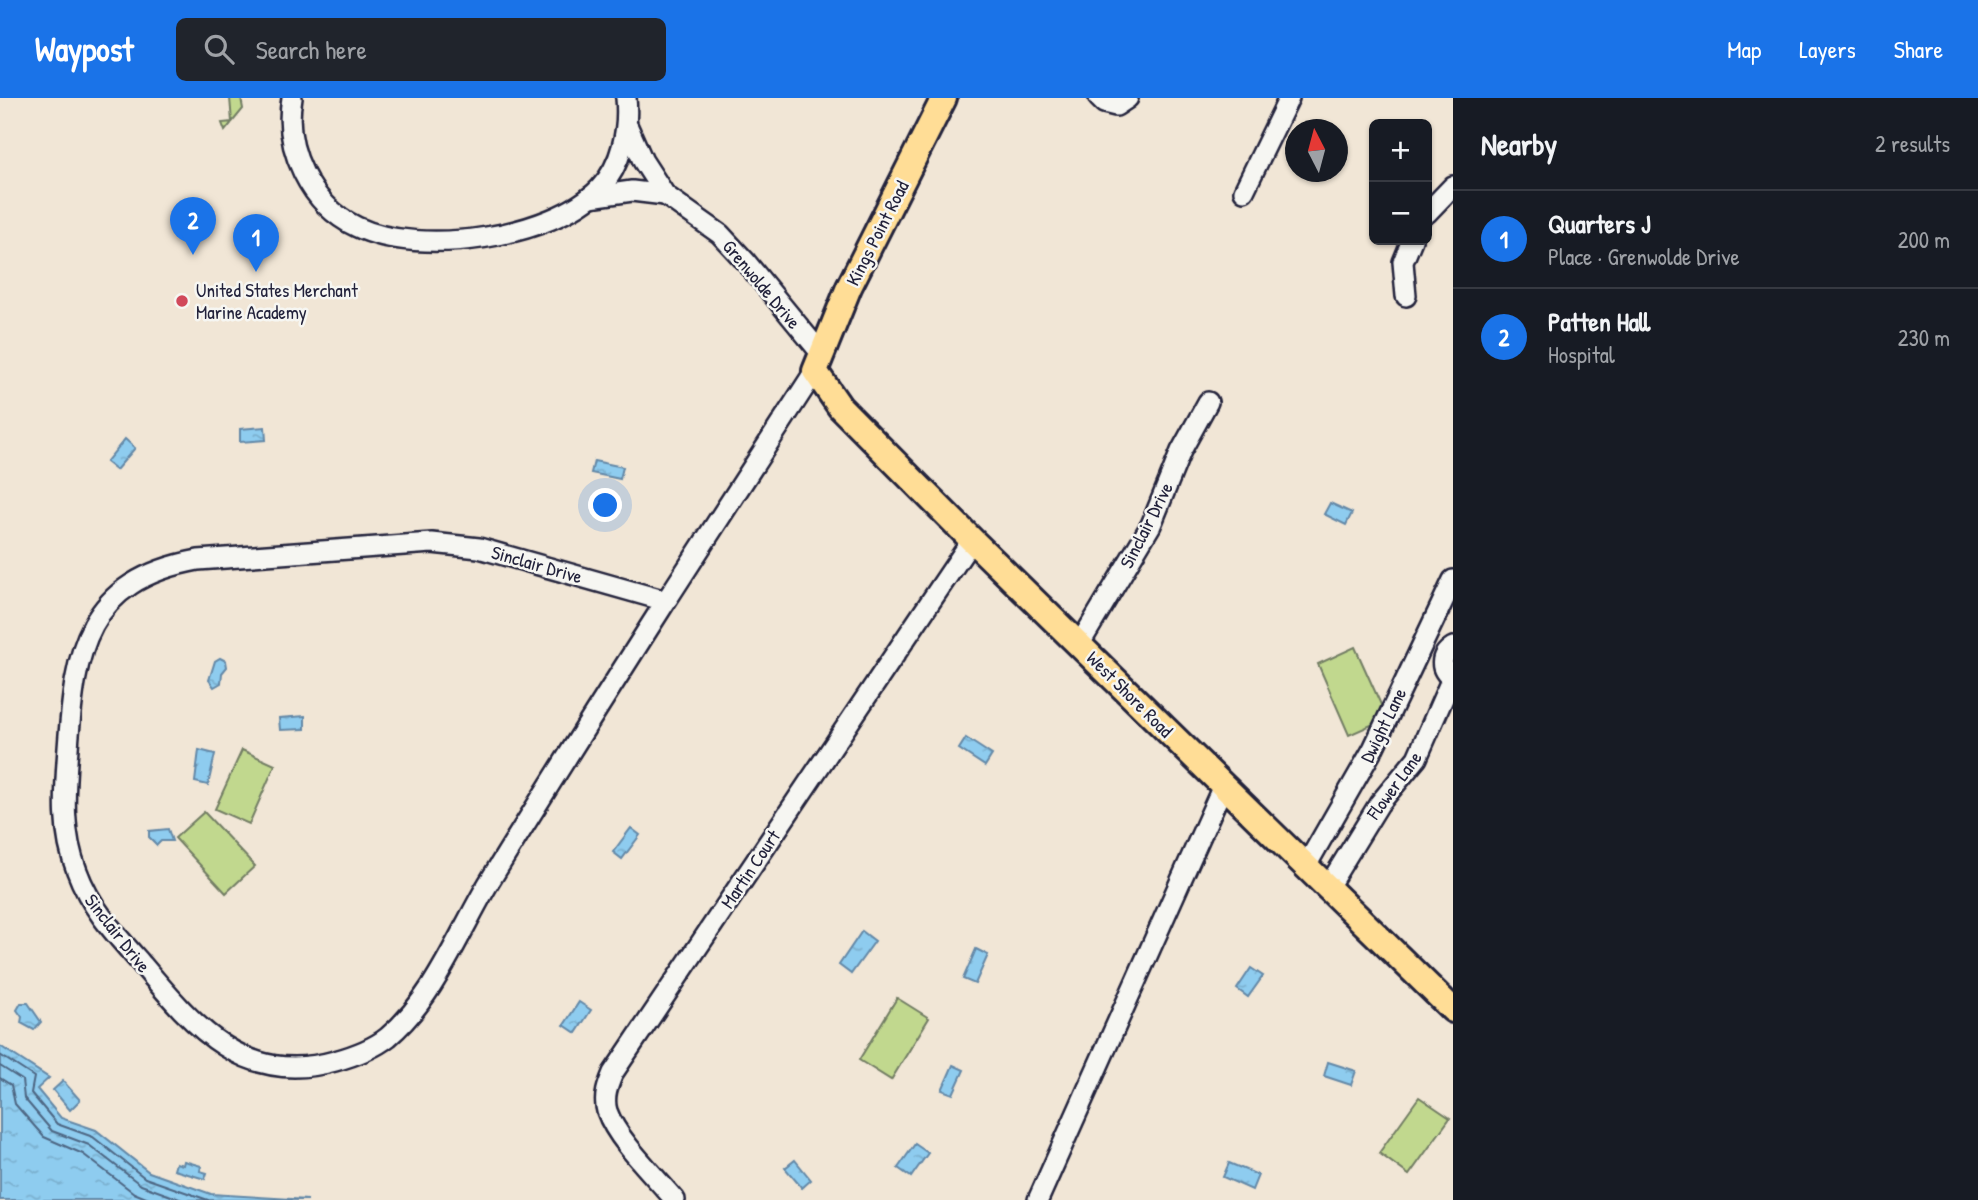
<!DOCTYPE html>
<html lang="en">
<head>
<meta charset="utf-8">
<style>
  body { margin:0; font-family:"Patrick Hand",sans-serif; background:#20242c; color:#f1f3f6 }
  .controls { position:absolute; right:21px; top:21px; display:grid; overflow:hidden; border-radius:10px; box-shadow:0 2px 5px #0004 }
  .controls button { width:63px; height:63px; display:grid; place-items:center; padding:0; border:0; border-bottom:2px solid #363941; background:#171b24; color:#f1f3f6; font:35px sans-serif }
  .compass { position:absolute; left:1285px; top:21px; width:63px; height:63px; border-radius:50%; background:#171b24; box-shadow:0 2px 5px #0004; rotate:354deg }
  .you { position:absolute; left:606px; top:408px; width:24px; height:24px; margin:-18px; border:5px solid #fff; border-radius:50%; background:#1a73e8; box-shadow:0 0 0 10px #1a73e833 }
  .badge { display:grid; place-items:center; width:46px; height:46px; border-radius:50%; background:#1a73e8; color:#fff; font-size:23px; font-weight:700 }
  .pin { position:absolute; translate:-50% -58px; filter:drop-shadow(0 2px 4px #0008) }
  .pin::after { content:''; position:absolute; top:37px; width:24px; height:21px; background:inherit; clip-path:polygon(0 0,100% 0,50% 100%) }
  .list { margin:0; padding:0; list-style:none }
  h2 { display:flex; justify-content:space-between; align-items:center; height:91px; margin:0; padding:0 28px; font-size:30px }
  h2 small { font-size:23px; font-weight:400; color:#9ea1a6 }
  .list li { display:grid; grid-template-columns:46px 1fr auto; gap:21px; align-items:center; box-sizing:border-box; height:98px; padding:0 28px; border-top:2px solid #363941 }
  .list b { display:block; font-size:26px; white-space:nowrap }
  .list p { margin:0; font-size:23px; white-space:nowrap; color:#9ea1a6 }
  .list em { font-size:23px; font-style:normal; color:#9ea1a6 }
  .icon { flex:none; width:38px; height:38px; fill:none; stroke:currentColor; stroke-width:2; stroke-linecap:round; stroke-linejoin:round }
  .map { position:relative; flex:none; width:1453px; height:1102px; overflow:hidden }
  header { display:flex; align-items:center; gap:42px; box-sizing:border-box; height:98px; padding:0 35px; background:#1a73e8; color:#fff }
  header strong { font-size:33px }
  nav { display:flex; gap:38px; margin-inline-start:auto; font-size:24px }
  .search { width:490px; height:63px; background:#20242c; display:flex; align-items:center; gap:18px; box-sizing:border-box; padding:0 24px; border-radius:10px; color:#9ea1a6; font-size:26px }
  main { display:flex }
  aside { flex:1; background:#171b24 }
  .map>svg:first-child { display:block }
  .green { fill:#c1d88e; stroke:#727d64; stroke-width:2 }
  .water { fill:url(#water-ripples); stroke:#6388a7; stroke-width:2 }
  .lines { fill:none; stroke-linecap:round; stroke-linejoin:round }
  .shore { stroke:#4d6683; stroke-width:2 }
  .minor-casing { stroke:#22223b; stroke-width:24 }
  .major-casing { stroke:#22223b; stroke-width:30 }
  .minor { stroke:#f6f6f2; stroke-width:19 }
  .major { stroke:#ffdd96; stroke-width:24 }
  .poi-dot { fill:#d1495b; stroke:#f6f6f2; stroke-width:2.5 }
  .labels { text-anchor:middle; stroke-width:5; stroke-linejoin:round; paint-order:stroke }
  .street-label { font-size:19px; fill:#22223b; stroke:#f6f6f2 }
  .poi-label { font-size:19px; fill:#22223b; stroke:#f6f6f2; text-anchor:start }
</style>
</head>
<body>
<header>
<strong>Waypost</strong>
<div class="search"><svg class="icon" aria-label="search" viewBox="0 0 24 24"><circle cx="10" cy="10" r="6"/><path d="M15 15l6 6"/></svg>Search here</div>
<nav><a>Map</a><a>Layers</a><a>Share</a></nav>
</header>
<main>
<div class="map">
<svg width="1453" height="1102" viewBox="0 0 1453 1102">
  <defs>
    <pattern id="water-ripples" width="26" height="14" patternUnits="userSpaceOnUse" patternTransform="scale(1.75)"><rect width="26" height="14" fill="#8eccef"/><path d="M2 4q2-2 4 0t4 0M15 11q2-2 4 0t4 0" fill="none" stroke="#7aafce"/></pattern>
  </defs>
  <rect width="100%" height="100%" fill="#f1e6d6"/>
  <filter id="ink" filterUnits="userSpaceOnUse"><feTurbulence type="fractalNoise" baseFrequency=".0143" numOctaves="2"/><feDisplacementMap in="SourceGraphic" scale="14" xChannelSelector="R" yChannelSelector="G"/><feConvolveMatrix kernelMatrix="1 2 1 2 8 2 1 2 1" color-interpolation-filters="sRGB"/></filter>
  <g filter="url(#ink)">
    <g class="green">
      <path d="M 230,0 L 241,0 L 243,11 L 225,33 L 222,25 L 232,24 Z"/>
      <path d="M 1355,549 L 1387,620 L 1349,637 L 1318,566 Z"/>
      <path d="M 242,652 L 275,667 L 249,726 L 215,711 Z"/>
      <path d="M 204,714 L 255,768 L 226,795 L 175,740 Z"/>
      <path d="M 897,900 L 929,920 L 891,982 L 859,962 Z"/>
      <path d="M 1419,999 L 1450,1020 L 1409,1077 L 1379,1055 Z"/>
    </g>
    <g class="water">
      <path d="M 265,329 L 266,342 L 240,344 L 240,331 Z"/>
      <path d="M 125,341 L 135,350 L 116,372 L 106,364 Z"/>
      <path d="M 594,363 L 623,369 L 620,381 L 591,375 Z"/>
      <path d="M 1330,405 L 1352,415 L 1346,427 L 1324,416 Z"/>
      <path d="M 220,560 L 226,563 L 227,569 L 222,575 L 221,585 L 214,589 L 209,582 L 215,563 Z"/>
      <path d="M 305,618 L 305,631 L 280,632 L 279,620 Z"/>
      <path d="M 966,640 L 992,657 L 985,668 L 959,651 Z"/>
      <path d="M 199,652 L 215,656 L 208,687 L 195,684 Z"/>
      <path d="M 631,730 L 640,737 L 622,761 L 613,754 Z"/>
      <path d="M 168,731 L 172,743 L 161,743 L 157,747 L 149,739 L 149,733 Z"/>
      <path d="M 862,833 L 875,843 L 851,876 L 839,867 Z"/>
      <path d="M 976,851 L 988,857 L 975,886 L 963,881 Z"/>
      <path d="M 1251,870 L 1263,878 L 1248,899 L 1237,891 Z"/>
      <path d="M 579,904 L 591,912 L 576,935 L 564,927 Z"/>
      <path d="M 21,905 L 28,905 L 41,924 L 34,932 L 21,925 L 22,919 L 17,912 Z"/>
      <path d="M 0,948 L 49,980 L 37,991 L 61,1020 L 96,1032 L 149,1074 L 211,1096 L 308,1102 L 0,1102 Z"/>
      <path d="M 1328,964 L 1356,973 L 1351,987 L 1324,978 Z"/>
      <path d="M 953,967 L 964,972 L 953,996 L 942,992 Z"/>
      <path d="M 63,983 L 80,1002 L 70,1012 L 53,992 Z"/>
      <path d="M 915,1046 L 928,1055 L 911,1079 L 898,1070 Z"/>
      <path d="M 795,1062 L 811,1082 L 802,1090 L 785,1070 Z"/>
      <path d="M 184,1063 L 201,1068 L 200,1073 L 207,1075 L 205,1081 L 174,1072 L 176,1065 L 183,1067 Z"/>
      <path d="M 1229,1065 L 1258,1077 L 1252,1092 L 1223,1079 Z"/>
    </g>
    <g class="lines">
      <g class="shore">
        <path d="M 0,957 L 34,979 L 31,995 L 57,1026 L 93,1039 L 145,1080 L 208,1102"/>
        <path d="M 0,968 L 22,982 L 24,1000 L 52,1033 L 89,1047 L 141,1087 L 182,1102"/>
        <path d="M 0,980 L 11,987 L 15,1006 L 44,1039 L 83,1056 L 134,1095 L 151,1102"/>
      </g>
      <defs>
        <g id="minor">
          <path d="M 292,0 C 283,50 310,107 357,129 C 420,159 552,140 600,90 C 622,67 629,30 626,0"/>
          <path d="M 1099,0 L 1104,5 L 1116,8 L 1128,0"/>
          <path d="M 628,29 L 643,63 L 665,97 L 720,136 L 746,164 L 820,254"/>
          <path d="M 1244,93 L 1289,0"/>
          <path d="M 590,99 L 632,93 L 665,97"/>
          <path d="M 1427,115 L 1453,88"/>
          <path d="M 1406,198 L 1403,164 L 1412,142"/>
          <path d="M 666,503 C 606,597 546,691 488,786 C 458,837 434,900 388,939 C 373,951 353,958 335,963 C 243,989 193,927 140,864 C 115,836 90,809 77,773 C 61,733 65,692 68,650 C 75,552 85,483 198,462 L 432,445 L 479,450 L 666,503 L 815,273"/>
          <path d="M 1079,547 L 1151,427 L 1181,353 L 1208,304"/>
          <path d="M 1453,549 C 1439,558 1439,572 1453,581"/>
          <path d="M 1306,768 L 1373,651 L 1453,482"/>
          <path d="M 1328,789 L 1379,706 L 1417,660 L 1452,580"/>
          <path d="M 675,1102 C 655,1078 617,1042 607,1013 C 603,999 608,987 613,975 L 972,442"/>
          <path d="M 1038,1102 L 1223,688"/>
        </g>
        <path id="major" d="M 944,0 L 849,189 L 815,273 L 840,309 L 972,442 L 1453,912"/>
      </defs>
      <use href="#minor" class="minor-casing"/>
      <use href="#major" class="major-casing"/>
      <use href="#minor" class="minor"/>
      <use href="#major" class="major"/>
    </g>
  </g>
  <circle class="poi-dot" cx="182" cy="203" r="7"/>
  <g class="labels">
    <g class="street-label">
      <text transform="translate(877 135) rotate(-63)" y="7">Kings Point Road</text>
      <text transform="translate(762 186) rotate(50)" y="7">Grenwolde Drive</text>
      <text transform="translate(1146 427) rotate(-63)" y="7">Sinclair Drive</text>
      <text transform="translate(537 466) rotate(16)" y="7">Sinclair Drive</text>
      <text transform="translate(1130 596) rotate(45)" y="7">West Shore Road</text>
      <text transform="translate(1383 627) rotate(-64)" y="7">Dwight Lane</text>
      <text transform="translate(1394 687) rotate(-54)" y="7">Flower Lane</text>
      <text transform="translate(750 771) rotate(-56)" y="7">Martin Court</text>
      <text transform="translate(118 835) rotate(52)" y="7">Sinclair Drive</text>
    </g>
    <g class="poi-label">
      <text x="196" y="199">United States Merchant<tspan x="196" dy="22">Marine Academy</tspan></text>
    </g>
  </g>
</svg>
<div class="controls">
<button>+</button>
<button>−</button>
</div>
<svg class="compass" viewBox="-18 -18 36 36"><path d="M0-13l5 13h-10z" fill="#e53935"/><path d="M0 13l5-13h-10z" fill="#9ea1a6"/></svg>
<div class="you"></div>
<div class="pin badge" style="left:256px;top:174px">1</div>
<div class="pin badge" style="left:193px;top:157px">2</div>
</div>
<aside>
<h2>Nearby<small>2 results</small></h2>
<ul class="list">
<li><span class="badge">1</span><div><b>Quarters J</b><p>Place · Grenwolde Drive</p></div><em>200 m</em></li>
<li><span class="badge">2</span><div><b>Patten Hall</b><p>Hospital</p></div><em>230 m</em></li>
</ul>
</aside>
</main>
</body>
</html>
